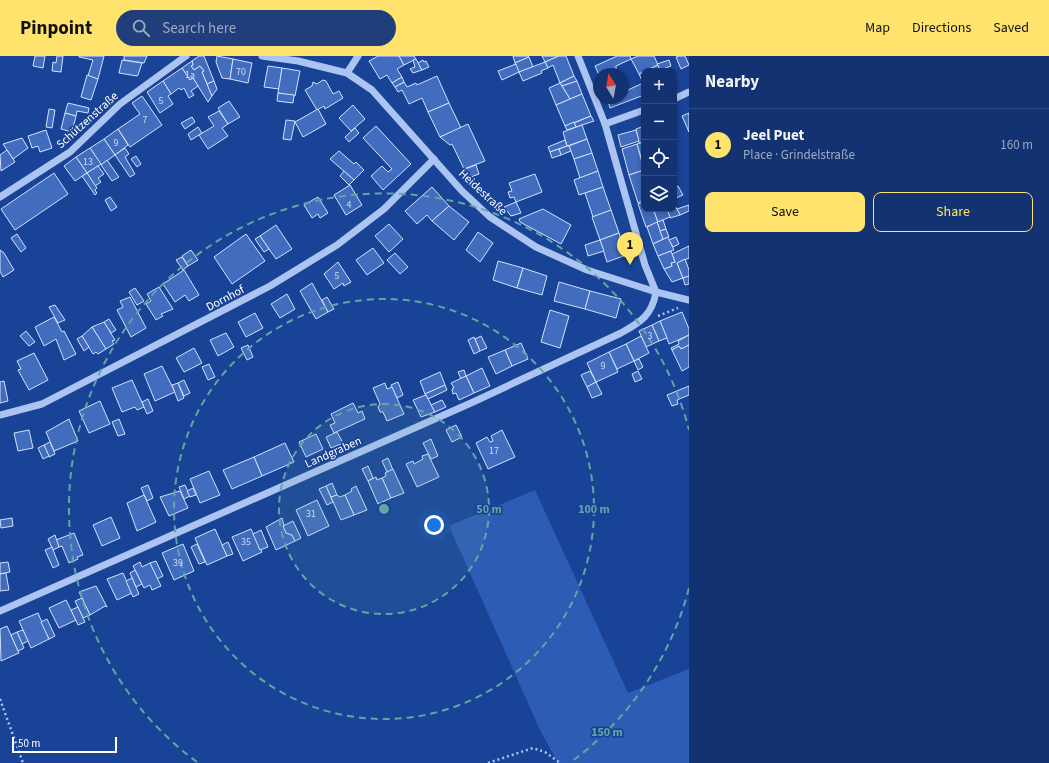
<!DOCTYPE html>
<html lang="en">
<head>
<meta charset="utf-8">
<style>
  body { margin:0; font-family:"Source Sans 3",sans-serif; background:#203e79; color:#f1f3f6 }
  .controls { position:absolute; right:12px; top:12px; display:grid; overflow:hidden; border-radius:8px; box-shadow:0 2px 6px #0003 }
  .controls button { width:36px; height:36px; display:grid; place-items:center; padding:0; border:0; border-bottom:1px solid #324d84; background:#133271; color:#f1f3f6; font:20px sans-serif }
  .compass { position:absolute; left:593px; top:12px; width:36px; height:36px; border-radius:50%; background:#133271; box-shadow:0 2px 6px #0003; rotate:349deg }
  .scale { position:absolute; left:12px; bottom:10px; width:105px; box-sizing:border-box; padding-left:4px; border:2px solid #fff; border-top:0; font-size:11px; line-height:14px; white-space:nowrap; color:#fff; -webkit-text-stroke:3px #194397; paint-order:stroke }
  .you { position:absolute; left:434px; top:469px; width:14px; height:14px; margin:-10px; border:3px solid #fff; border-radius:50%; background:#1a73e8; box-shadow:0 0 0 6px #1a73e833 }
  .badge { display:grid; place-items:center; width:26px; height:26px; border-radius:50%; background:#ffe36c; color:#111; font-size:13px; font-weight:700 }
  .pin { position:absolute; translate:-50% -33px; filter:drop-shadow(0 1px 2px #0008) }
  .pin::after { content:''; position:absolute; top:21px; width:14px; height:12px; background:inherit; clip-path:polygon(0 0,100% 0,50% 100%) }
  .list { margin:0; padding:0; list-style:none }
  h2 { display:flex; justify-content:space-between; align-items:center; height:52px; margin:0; padding:0 16px; font-size:17px }
  h2 small { font-size:13px; font-weight:400; color:#9daac3 }
  .list li { display:grid; grid-template-columns:26px 1fr auto; gap:12px; align-items:center; box-sizing:border-box; height:72px; padding:0 16px; border-top:1px solid #324d84 }
  .list b { display:block; font-size:15px; white-space:nowrap }
  .list p { margin:0; font-size:13px; white-space:nowrap; color:#9daac3 }
  .list em { font-size:13px; font-style:normal; color:#9daac3 }
  .actions { display:flex; gap:8px; padding:12px 16px }
  .actions a { flex:1; padding:9px 0; border:1px solid #ffe36c; border-radius:8px; text-align:center; font-size:14px; color:#ffe36c }
  .actions .main { background:#ffe36c; color:#111 }
  .icon { flex:none; width:22px; height:22px; fill:none; stroke:currentColor; stroke-width:2; stroke-linecap:round; stroke-linejoin:round }
  .map { position:relative; flex:none; width:689px; height:707px; overflow:hidden }
  header { display:flex; align-items:center; gap:24px; box-sizing:border-box; height:56px; padding:0 20px; background:#ffe36c; color:#111 }
  header strong { font-size:19px }
  nav { display:flex; gap:22px; margin-inline-start:auto; font-size:14px }
  .search { width:280px; height:36px; background:#203e79; display:flex; align-items:center; gap:10px; box-sizing:border-box; padding:0 14px; border-radius:22px; color:#9daac3; font-size:15px }
  main { display:flex }
  aside { flex:1; background:#133271 }
  .map>svg:first-child { display:block }
  .green { fill:#2d5cb5 }
  .building { fill:#426cbe; stroke:#d3e2fc }
  .lines { fill:none; stroke-linecap:round; stroke-linejoin:round }
  .path { stroke:#acc4f1; stroke-width:2.5; stroke-dasharray:2 3; stroke-linecap:butt }
  .minor { stroke:#acc4f1; stroke-width:7 }
  .ring { fill:none; stroke:#63a6a1; stroke-width:2; stroke-dasharray:7 5 }
  .labels { text-anchor:middle; stroke-width:3.5; stroke-linejoin:round; paint-order:stroke }
  .number-label { font-size:10px; fill:#d0daef }
  .street-label { font-size:12px; fill:#fff; stroke:#194397 }
  .centre { fill:#63a6a1; stroke:#194397; stroke-width:2 }
  .ring-label { font-size:12px; text-anchor:middle; font-weight:bold; fill:#63a6a1; stroke:#194397; stroke-width:3.5; stroke-linejoin:round; paint-order:stroke }
</style>
</head>
<body>
<header>
<strong>Pinpoint</strong>
<div class="search"><svg class="icon" aria-label="search" viewBox="0 0 24 24"><circle cx="10" cy="10" r="6"/><path d="M15 15l6 6"/></svg>Search here</div>
<nav><a>Map</a><a>Directions</a><a>Saved</a></nav>
</header>
<main>
<div class="map">
<svg width="689" height="707" viewBox="0 0 689 707">
  <rect width="100%" height="100%" fill="#194397"/>
  <path class="green" d="M 535,434 L 628,637 L 689,613 L 689,707 L 558,707 L 540,674 L 449,470 Z"/>
  <g class="building">
    <path d="M 35,0 L 45,0 L 43,12 L 33,10 Z"/>
    <path d="M 57,0 L 63,0 L 61,16 L 52,15 L 53,6 L 56,7 Z"/>
    <path d="M 79,0 L 104,0 L 98,23 L 88,20 L 93,4 L 79,1 Z"/>
    <path d="M 124,0 L 147,0 L 144,7 L 124,4 Z"/>
    <path d="M 199,0 L 204,0 L 214,25 L 207,28 L 202,16 L 204,15 L 200,10 L 194,14 L 191,10 L 193,9 L 192,5 Z"/>
    <path d="M 217,0 L 233,3 L 230,23 L 222,22 L 216,6 Z"/>
    <path d="M 378,0 L 399,0 L 404,9 L 397,13 L 402,21 L 392,27 L 387,19 L 380,23 L 369,5 Z"/>
    <path d="M 399,0 L 414,0 L 416,3 L 404,9 Z"/>
    <path d="M 513,0 L 528,0 L 529,1 L 515,7 Z"/>
    <path d="M 542,0 L 559,0 L 545,6 Z"/>
    <path d="M 559,0 L 566,0 L 574,20 L 560,27 L 553,9 L 548,12 L 545,6 Z"/>
    <path d="M 617,0 L 630,0 L 631,3 L 616,10 L 616,14 L 611,16 L 612,18 L 599,19 L 595,10 Z"/>
    <path d="M 638,0 L 654,0 L 658,9 L 639,18 L 631,3 Z"/>
    <path d="M 679,0 L 685,0 L 689,9 L 681,13 L 676,1 Z"/>
    <path d="M 529,1 L 533,11 L 519,16 L 515,7 Z"/>
    <path d="M 233,3 L 252,7 L 248,27 L 230,23 Z"/>
    <path d="M 416,3 L 422,14 L 413,17 L 410,13 L 415,11 L 413,4 Z"/>
    <path d="M 122,4 L 142,7 L 138,19 L 137,20 L 119,17 Z"/>
    <path d="M 423,4 L 424,6 L 426,5 L 429,11 L 422,14 L 418,7 Z"/>
    <path d="M 669,4 L 671,10 L 660,14 L 657,8 Z"/>
    <path d="M 192,5 L 193,9 L 191,10 L 194,14 L 200,10 L 204,15 L 202,16 L 212,40 L 208,46 L 193,22 L 190,24 L 182,12 Z"/>
    <path d="M 545,6 L 548,12 L 541,15 L 542,17 L 523,25 L 519,16 Z"/>
    <path d="M 516,8 L 519,16 L 502,24 L 498,15 Z"/>
    <path d="M 658,9 L 660,15 L 645,15 Z"/>
    <path d="M 268,10 L 282,12 L 279,33 L 264,31 Z"/>
    <path d="M 182,12 L 190,24 L 193,22 L 198,30 L 191,35 L 194,39 L 189,42 L 184,32 L 181,34 L 179,32 L 171,38 L 163,25 Z"/>
    <path d="M 282,12 L 300,15 L 295,40 L 278,37 Z"/>
    <path d="M 644,16 L 644,39 L 610,52 L 607,42 L 623,42 L 623,30 L 626,29 L 628,34 L 643,27 L 639,18 Z"/>
    <path d="M 87,19 L 98,23 L 91,44 L 81,41 Z"/>
    <path d="M 437,20 L 449,47 L 428,56 L 422,42 L 409,48 L 402,34 L 398,36 L 395,31 L 404,26 L 407,31 L 416,27 L 417,29 Z"/>
    <path d="M 574,20 L 577,25 L 562,30 L 560,27 Z"/>
    <path d="M 402,21 L 404,26 L 395,31 L 392,27 Z"/>
    <path d="M 323,24 L 326,25 L 333,38 L 339,35 L 343,42 L 325,53 L 324,50 L 317,54 L 305,34 L 312,30 L 313,26 L 317,28 Z"/>
    <path d="M 163,25 L 171,38 L 168,40 L 173,48 L 160,57 L 147,36 Z"/>
    <path d="M 214,25 L 217,33 L 212,40 L 207,28 Z"/>
    <path d="M 577,25 L 582,38 L 570,43 L 562,30 Z"/>
    <path d="M 560,27 L 570,43 L 556,49 L 549,32 Z"/>
    <path d="M 278,37 L 294,39 L 293,47 L 277,45 Z"/>
    <path d="M 582,38 L 591,60 L 565,70 L 556,49 Z"/>
    <path d="M 142,40 L 162,69 L 130,91 L 118,73 L 140,58 L 132,47 Z"/>
    <path d="M 229,45 L 240,61 L 228,68 L 218,52 Z"/>
    <path d="M 68,47 L 89,52 L 88,57 L 77,55 L 76,60 L 65,57 Z"/>
    <path d="M 449,47 L 461,72 L 440,81 L 428,56 Z"/>
    <path d="M 353,49 L 365,63 L 351,75 L 339,62 Z"/>
    <path d="M 49,53 L 55,54 L 52,72 L 46,71 Z"/>
    <path d="M 318,53 L 326,68 L 303,81 L 295,66 Z"/>
    <path d="M 219,55 L 228,68 L 222,72 L 228,80 L 208,93 L 199,79 L 214,70 L 208,61 Z"/>
    <path d="M 65,57 L 76,60 L 72,76 L 61,73 Z"/>
    <path d="M 689,57 L 689,76 L 682,60 Z"/>
    <path d="M 591,60 L 594,65 L 576,71 L 574,67 Z"/>
    <path d="M 192,61 L 195,66 L 185,73 L 181,67 Z"/>
    <path d="M 286,64 L 295,65 L 291,84 L 283,83 Z"/>
    <path d="M 574,66 L 576,71 L 567,74 L 565,70 Z"/>
    <path d="M 468,68 L 485,105 L 464,113 L 452,88 L 450,89 L 440,81 Z"/>
    <path d="M 582,69 L 587,83 L 567,90 L 563,76 Z"/>
    <path d="M 376,70 L 411,108 L 383,134 L 371,120 L 382,110 L 388,116 L 392,113 L 363,82 Z"/>
    <path d="M 644,70 L 644,86 L 639,87 L 636,73 Z"/>
    <path d="M 198,71 L 202,77 L 191,84 L 188,78 Z"/>
    <path d="M 355,72 L 359,77 L 349,86 L 345,81 Z"/>
    <path d="M 118,73 L 128,89 L 115,99 L 104,83 Z"/>
    <path d="M 46,74 L 52,92 L 40,96 L 38,90 L 32,92 L 28,80 Z"/>
    <path d="M 636,74 L 639,85 L 621,91 L 618,79 Z"/>
    <path d="M 22,82 L 28,92 L 13,103 L 3,88 Z"/>
    <path d="M 104,83 L 115,99 L 101,109 L 90,92 Z"/>
    <path d="M 587,83 L 592,97 L 574,103 L 569,90 Z"/>
    <path d="M 565,84 L 567,90 L 550,96 L 548,91 Z"/>
    <path d="M 644,86 L 644,111 L 637,88 Z"/>
    <path d="M 637,88 L 644,114 L 629,119 L 622,93 Z"/>
    <path d="M 567,90 L 569,90 L 571,95 L 561,99 L 559,93 Z"/>
    <path d="M 90,92 L 101,108 L 87,117 L 76,101 Z"/>
    <path d="M 125,92 L 129,98 L 125,101 L 135,118 L 130,121 L 115,99 Z"/>
    <path d="M 559,93 L 561,99 L 552,102 L 550,96 Z"/>
    <path d="M 7,94 L 15,106 L 1,115 L 0,99 Z"/>
    <path d="M 339,95 L 354,108 L 356,106 L 364,114 L 354,124 L 330,103 Z"/>
    <path d="M 592,97 L 598,115 L 580,122 L 574,103 Z"/>
    <path d="M 136,100 L 141,108 L 137,111 L 131,103 Z"/>
    <path d="M 76,101 L 87,117 L 75,125 L 64,110 Z"/>
    <path d="M 107,104 L 119,121 L 112,125 L 101,109 Z"/>
    <path d="M 476,109 L 479,118 L 468,122 L 465,113 Z"/>
    <path d="M 98,110 L 104,118 L 98,122 L 101,126 L 95,130 L 87,117 Z"/>
    <path d="M 644,114 L 644,144 L 638,147 L 629,119 Z"/>
    <path d="M 344,115 L 354,124 L 349,129 L 340,120 Z"/>
    <path d="M 598,115 L 603,131 L 579,139 L 574,124 Z"/>
    <path d="M 54,117 L 68,138 L 15,174 L 1,153 Z"/>
    <path d="M 87,117 L 97,132 L 95,134 L 97,137 L 95,139 L 82,120 Z"/>
    <path d="M 535,118 L 542,136 L 516,146 L 514,141 L 510,142 L 508,136 L 512,135 L 509,127 Z"/>
    <path d="M 350,129 L 362,149 L 346,159 L 334,139 Z"/>
    <path d="M 678,130 L 683,139 L 674,143 L 674,132 Z"/>
    <path d="M 432,131 L 449,150 L 432,165 L 427,159 L 417,168 L 405,155 Z"/>
    <path d="M 603,131 L 611,154 L 593,161 L 585,137 Z"/>
    <path d="M 110,141 L 117,151 L 111,155 L 105,144 Z"/>
    <path d="M 318,141 L 328,157 L 320,162 L 318,158 L 312,162 L 304,149 Z"/>
    <path d="M 516,146 L 521,157 L 511,160 L 504,151 Z"/>
    <path d="M 644,146 L 644,153 L 653,153 L 658,166 L 646,171 L 638,148 Z"/>
    <path d="M 689,149 L 689,155 L 680,159 L 677,153 Z"/>
    <path d="M 449,150 L 469,166 L 454,184 L 432,165 Z"/>
    <path d="M 676,151 L 680,159 L 670,162 L 667,153 L 674,153 Z"/>
    <path d="M 543,153 L 571,169 L 561,188 L 520,166 L 519,163 Z"/>
    <path d="M 659,153 L 667,153 L 670,161 L 658,166 L 654,155 Z"/>
    <path d="M 611,154 L 619,177 L 600,184 L 592,161 Z"/>
    <path d="M 663,164 L 666,173 L 660,175 L 657,166 Z"/>
    <path d="M 657,166 L 663,183 L 653,188 L 647,171 Z"/>
    <path d="M 389,168 L 403,183 L 389,196 L 375,180 Z"/>
    <path d="M 276,169 L 292,193 L 276,203 L 260,180 Z"/>
    <path d="M 666,173 L 669,181 L 663,183 L 660,175 Z"/>
    <path d="M 478,176 L 493,187 L 480,206 L 466,194 Z"/>
    <path d="M 619,177 L 626,199 L 607,206 L 600,184 Z"/>
    <path d="M 17,178 L 26,192 L 21,196 L 11,182 Z"/>
    <path d="M 246,178 L 265,205 L 232,228 L 214,201 Z"/>
    <path d="M 260,180 L 269,193 L 264,196 L 255,183 Z"/>
    <path d="M 668,181 L 674,194 L 658,200 L 653,188 Z"/>
    <path d="M 676,181 L 679,188 L 673,191 L 669,184 Z"/>
    <path d="M 600,184 L 604,195 L 588,200 L 585,189 Z"/>
    <path d="M 689,190 L 689,202 L 677,207 L 683,222 L 672,226 L 664,213 L 672,210 L 671,207 L 675,206 L 672,198 Z"/>
    <path d="M 373,192 L 384,207 L 367,219 L 356,204 Z"/>
    <path d="M 0,194 L 4,197 L 14,214 L 3,221 L 0,215 Z"/>
    <path d="M 191,194 L 198,204 L 188,210 L 182,200 Z"/>
    <path d="M 671,195 L 675,206 L 671,207 L 672,210 L 664,213 L 658,200 Z"/>
    <path d="M 395,197 L 408,211 L 400,218 L 387,204 Z"/>
    <path d="M 182,201 L 188,210 L 183,214 L 176,204 Z"/>
    <path d="M 685,203 L 689,214 L 689,220 L 683,222 L 677,207 Z"/>
    <path d="M 498,205 L 523,212 L 517,232 L 493,224 Z"/>
    <path d="M 338,206 L 351,226 L 344,230 L 343,227 L 334,233 L 324,218 Z"/>
    <path d="M 523,212 L 547,220 L 542,239 L 517,232 Z"/>
    <path d="M 184,214 L 199,239 L 189,245 L 185,239 L 175,246 L 163,228 Z"/>
    <path d="M 689,220 L 689,228 L 685,229 L 683,222 Z"/>
    <path d="M 559,226 L 590,235 L 585,253 L 554,245 Z"/>
    <path d="M 312,227 L 328,256 L 316,263 L 300,235 Z"/>
    <path d="M 159,231 L 173,253 L 161,258 L 163,260 L 156,264 L 146,248 L 151,245 L 147,238 Z"/>
    <path d="M 135,232 L 144,245 L 137,249 L 129,236 Z"/>
    <path d="M 590,235 L 621,243 L 616,262 L 585,253 Z"/>
    <path d="M 287,238 L 295,253 L 280,262 L 271,248 Z"/>
    <path d="M 130,241 L 146,272 L 131,281 L 117,254 L 123,251 L 120,245 Z"/>
    <path d="M 327,241 L 334,253 L 328,256 L 322,244 Z"/>
    <path d="M 55,249 L 65,264 L 58,267 L 49,251 Z"/>
    <path d="M 550,254 L 569,260 L 560,292 L 541,286 Z"/>
    <path d="M 682,256 L 689,273 L 689,279 L 669,288 L 660,265 Z"/>
    <path d="M 255,257 L 263,272 L 246,281 L 238,266 Z"/>
    <path d="M 54,261 L 62,276 L 64,275 L 76,298 L 64,304 L 56,283 L 44,290 L 35,271 Z"/>
    <path d="M 109,263 L 116,274 L 111,277 L 104,266 Z"/>
    <path d="M 660,265 L 667,282 L 659,285 L 652,269 Z"/>
    <path d="M 104,266 L 115,284 L 112,285 L 114,288 L 106,293 L 92,271 Z"/>
    <path d="M 652,269 L 659,285 L 646,291 L 639,275 Z"/>
    <path d="M 92,271 L 106,293 L 98,298 L 96,296 L 93,298 L 82,280 Z"/>
    <path d="M 26,275 L 35,286 L 29,290 L 20,280 Z"/>
    <path d="M 226,277 L 234,291 L 218,300 L 210,284 Z"/>
    <path d="M 689,279 L 689,289 L 681,293 L 679,290 L 672,294 L 671,292 L 679,288 L 678,285 Z"/>
    <path d="M 82,280 L 89,291 L 84,295 L 77,283 Z"/>
    <path d="M 481,280 L 487,292 L 480,295 L 475,283 Z"/>
    <path d="M 641,280 L 649,297 L 634,305 L 626,288 Z"/>
    <path d="M 474,281 L 480,295 L 474,298 L 468,284 Z"/>
    <path d="M 521,287 L 528,303 L 512,310 L 505,294 Z"/>
    <path d="M 626,288 L 634,305 L 617,313 L 609,296 Z"/>
    <path d="M 248,289 L 253,301 L 247,304 L 241,292 Z"/>
    <path d="M 689,289 L 689,311 L 682,315 L 672,294 L 679,290 L 681,293 Z"/>
    <path d="M 194,292 L 202,307 L 184,316 L 176,302 Z"/>
    <path d="M 505,294 L 512,310 L 496,318 L 488,301 Z"/>
    <path d="M 609,296 L 618,316 L 596,326 L 587,307 Z"/>
    <path d="M 34,297 L 48,324 L 29,334 L 18,314 L 21,313 L 17,305 Z"/>
    <path d="M 639,303 L 643,311 L 638,314 L 634,305 Z"/>
    <path d="M 209,308 L 215,321 L 208,324 L 202,311 Z"/>
    <path d="M 162,310 L 175,336 L 155,345 L 144,318 Z"/>
    <path d="M 482,312 L 490,330 L 474,337 L 466,320 Z"/>
    <path d="M 464,314 L 466,320 L 461,323 L 458,316 Z"/>
    <path d="M 590,315 L 596,326 L 587,331 L 581,319 Z"/>
    <path d="M 638,315 L 642,323 L 635,326 L 632,318 Z"/>
    <path d="M 440,316 L 445,329 L 425,338 L 420,325 Z"/>
    <path d="M 466,320 L 474,337 L 459,344 L 456,337 L 453,338 L 452,333 L 454,332 L 451,327 Z"/>
    <path d="M 132,324 L 144,351 L 137,354 L 135,351 L 122,356 L 112,332 Z"/>
    <path d="M 184,324 L 190,337 L 184,340 L 178,327 Z"/>
    <path d="M 4,325 L 8,345 L 0,347 L 0,326 Z"/>
    <path d="M 398,326 L 403,339 L 397,342 L 391,329 Z"/>
    <path d="M 596,326 L 602,338 L 592,342 L 587,331 Z"/>
    <path d="M 178,327 L 184,342 L 178,345 L 172,329 Z"/>
    <path d="M 385,327 L 387,333 L 392,331 L 404,358 L 387,365 L 383,356 L 380,356 L 378,351 L 380,348 L 373,332 Z"/>
    <path d="M 445,329 L 447,334 L 428,343 L 425,338 Z"/>
    <path d="M 689,330 L 689,339 L 677,344 L 678,348 L 672,350 L 667,339 Z"/>
    <path d="M 426,339 L 435,356 L 421,361 L 413,344 Z"/>
    <path d="M 148,343 L 153,355 L 147,358 L 142,346 Z"/>
    <path d="M 442,344 L 446,351 L 435,356 L 431,349 Z"/>
    <path d="M 100,345 L 110,368 L 89,377 L 79,355 Z"/>
    <path d="M 353,347 L 358,357 L 362,355 L 365,363 L 334,377 L 330,369 L 335,367 L 331,358 Z"/>
    <path d="M 69,363 L 78,385 L 54,395 L 46,376 Z"/>
    <path d="M 119,363 L 125,378 L 118,380 L 112,366 Z"/>
    <path d="M 456,369 L 462,381 L 452,386 L 446,374 Z"/>
    <path d="M 29,374 L 33,392 L 18,395 L 14,377 Z"/>
    <path d="M 502,374 L 515,401 L 488,413 L 476,387 L 487,381 L 490,386 L 493,385 L 491,380 Z"/>
    <path d="M 337,376 L 343,387 L 331,392 L 326,381 Z"/>
    <path d="M 316,378 L 323,393 L 306,401 L 299,386 Z"/>
    <path d="M 431,383 L 438,400 L 431,403 L 423,387 Z"/>
    <path d="M 50,386 L 55,398 L 49,401 L 44,389 Z"/>
    <path d="M 285,387 L 294,406 L 262,420 L 254,401 Z"/>
    <path d="M 44,389 L 49,400 L 43,403 L 38,392 Z"/>
    <path d="M 428,398 L 439,421 L 417,431 L 406,408 L 413,405 L 414,408 L 423,403 L 422,400 Z"/>
    <path d="M 254,401 L 262,420 L 232,433 L 223,414 Z"/>
    <path d="M 388,402 L 393,414 L 387,416 L 382,405 Z"/>
    <path d="M 368,410 L 373,422 L 368,425 L 362,413 Z"/>
    <path d="M 393,413 L 404,437 L 391,442 L 382,422 L 386,420 L 385,417 Z"/>
    <path d="M 209,415 L 220,439 L 200,447 L 190,423 Z"/>
    <path d="M 376,421 L 377,424 L 382,422 L 391,442 L 378,448 L 368,425 Z"/>
    <path d="M 332,427 L 337,439 L 331,441 L 326,430 Z"/>
    <path d="M 148,429 L 153,442 L 147,445 L 141,432 Z"/>
    <path d="M 185,429 L 190,440 L 184,443 L 179,431 Z"/>
    <path d="M 326,430 L 333,446 L 327,449 L 319,433 Z"/>
    <path d="M 356,430 L 367,454 L 354,459 L 345,439 L 352,435 L 351,433 Z"/>
    <path d="M 193,432 L 196,439 L 190,441 L 187,435 Z"/>
    <path d="M 180,435 L 188,452 L 169,460 L 160,441 Z"/>
    <path d="M 144,439 L 156,466 L 137,475 L 127,447 Z"/>
    <path d="M 337,439 L 340,441 L 345,439 L 354,459 L 341,464 L 331,441 Z"/>
    <path d="M 317,444 L 329,470 L 308,480 L 296,454 Z"/>
    <path d="M 111,461 L 120,482 L 102,490 L 93,469 Z"/>
    <path d="M 12,462 L 13,470 L 1,472 L 0,464 Z"/>
    <path d="M 282,462 L 286,477 L 292,479 L 295,485 L 276,494 L 266,471 Z"/>
    <path d="M 293,465 L 301,482 L 295,485 L 292,479 L 286,477 L 283,470 Z"/>
    <path d="M 215,473 L 227,500 L 207,509 L 195,482 Z"/>
    <path d="M 251,473 L 262,496 L 243,505 L 232,481 Z"/>
    <path d="M 261,474 L 268,491 L 260,494 L 253,478 Z"/>
    <path d="M 74,477 L 83,499 L 77,501 L 78,503 L 69,507 L 62,490 L 59,491 L 56,484 Z"/>
    <path d="M 55,479 L 59,491 L 53,494 L 48,483 Z"/>
    <path d="M 228,486 L 233,498 L 227,500 L 222,489 Z"/>
    <path d="M 183,488 L 194,515 L 174,524 L 162,497 Z"/>
    <path d="M 197,488 L 205,506 L 199,508 L 191,491 Z"/>
    <path d="M 52,491 L 59,509 L 53,512 L 45,494 Z"/>
    <path d="M 156,505 L 163,520 L 157,523 L 150,507 Z"/>
    <path d="M 8,506 L 10,516 L 0,518 L 0,507 Z"/>
    <path d="M 140,506 L 142,511 L 150,507 L 161,530 L 152,534 L 150,529 L 144,532 L 133,510 Z"/>
    <path d="M 135,514 L 142,528 L 136,531 L 130,517 Z"/>
    <path d="M 6,517 L 9,534 L 0,535 L 0,518 Z"/>
    <path d="M 123,517 L 132,537 L 117,544 L 107,523 Z"/>
    <path d="M 132,522 L 139,538 L 133,541 L 126,525 Z"/>
    <path d="M 96,530 L 107,551 L 105,550 L 90,559 L 79,536 Z"/>
    <path d="M 82,542 L 90,559 L 83,562 L 75,545 Z"/>
    <path d="M 66,544 L 76,564 L 59,572 L 49,552 Z"/>
    <path d="M 78,551 L 85,566 L 78,569 L 71,554 Z"/>
    <path d="M 38,557 L 49,583 L 31,592 L 19,565 Z"/>
    <path d="M 47,563 L 55,580 L 49,583 L 41,566 Z"/>
    <path d="M 7,570 L 19,597 L 1,605 L 0,573 Z"/>
    <path d="M 23,574 L 28,585 L 22,588 L 17,576 Z"/>
    <path d="M 17,576 L 24,592 L 18,595 L 11,579 Z"/>
  </g>
  <g class="lines">
    <g class="path">
      <path d="M 658,260 L 678,252"/>
      <path d="M 0,643 L 23,707"/>
      <path d="M 488,707 L 533,692 L 545,696 L 560,707"/>
    </g>
    <g class="minor">
      <path d="M 262,0 L 298,5 L 347,17 L 372,34 L 462,135 L 490,161 L 536,191 L 587,214 L 656,236 L 689,244"/>
      <path d="M 578,0 L 605,68 L 645,209 L 656,236"/>
      <path d="M 347,17 L 358,0"/>
      <path d="M 674,43 L 689,36"/>
      <path d="M 605,68 L 644,54"/>
      <path d="M 0,141 L 70,96 L 120,48 L 186,0"/>
      <path d="M 0,359 L 42,348 L 270,230 L 337,189 L 384,153 L 434,103"/>
      <path d="M 0,555 L 471,347 L 621,277 C 641,266 652,259 656,236"/>
    </g>
  </g>
  <circle cx="384" cy="453" r="105" fill="#63a6a1" fill-opacity=".12"/>
  <g class="ring">
    <circle cx="384" cy="453" r="105"/>
    <circle cx="384" cy="453" r="210"/>
    <path d="M689 532A315 315 0 0 1 571 706M197 706A315 315 0 1 1 689 374"/>
  </g>
  <g class="labels">
    <g class="number-label">
      <text x="241" y="19">70</text>
      <text x="190" y="22">1a</text>
      <text x="161" y="48">5</text>
      <text x="145" y="67">7</text>
      <text x="116" y="90">9</text>
      <text x="88" y="109">13</text>
      <text x="349" y="152">4</text>
      <text x="337" y="223">5</text>
      <text x="650" y="283">3</text>
      <text x="603" y="313">9</text>
      <text x="494" y="398">17</text>
      <text x="311" y="461">31</text>
      <text x="246" y="489">35</text>
      <text x="178" y="510">39</text>
    </g>
    <g class="street-label">
      <text transform="translate(87 64) rotate(-42)" y="4">Schützenstraße</text>
      <text transform="translate(483 136) rotate(43)" y="4">Heidestraße</text>
      <text transform="translate(225 242) rotate(-28)" y="4">Dornhof</text>
      <text transform="translate(333 396) rotate(-24)" y="4">Landgraben</text>
    </g>
  </g>
  <circle cx="384" cy="453" r="6" class="centre"/>
  <g class="ring-label">
    <text x="489" y="457">50 m</text>
    <text x="594" y="457">100 m</text>
    <text x="607" y="680">150 m</text>
  </g>
</svg>
<div class="controls">
<button>+</button>
<button>−</button>
<button><svg class="icon" aria-label="locate" viewBox="0 0 24 24"><circle cx="12" cy="12" r="6"/><path d="M12 2v4M12 18v4M2 12h4M18 12h4"/></svg></button>
<button><svg class="icon" aria-label="layers" viewBox="0 0 24 24"><path d="M12 4l9 5-9 5-9-5zM3 14l9 5 9-5"/></svg></button>
</div>
<svg class="compass" viewBox="-18 -18 36 36"><path d="M0-13l5 13h-10z" fill="#e53935"/><path d="M0 13l5-13h-10z" fill="#9daac3"/></svg>
<div class="scale">50 m</div>
<div class="you"></div>
<div class="pin badge" style="left:630px;top:209px">1</div>
</div>
<aside>
<h2>Nearby<small></small></h2>
<ul class="list">
<li><span class="badge">1</span><div><b>Jeel Puet</b><p>Place · Grindelstraße</p></div><em>160 m</em></li>
</ul>
<div class="actions"><a class="main">Save</a><a>Share</a></div>
</aside>
</main>
</body>
</html>
